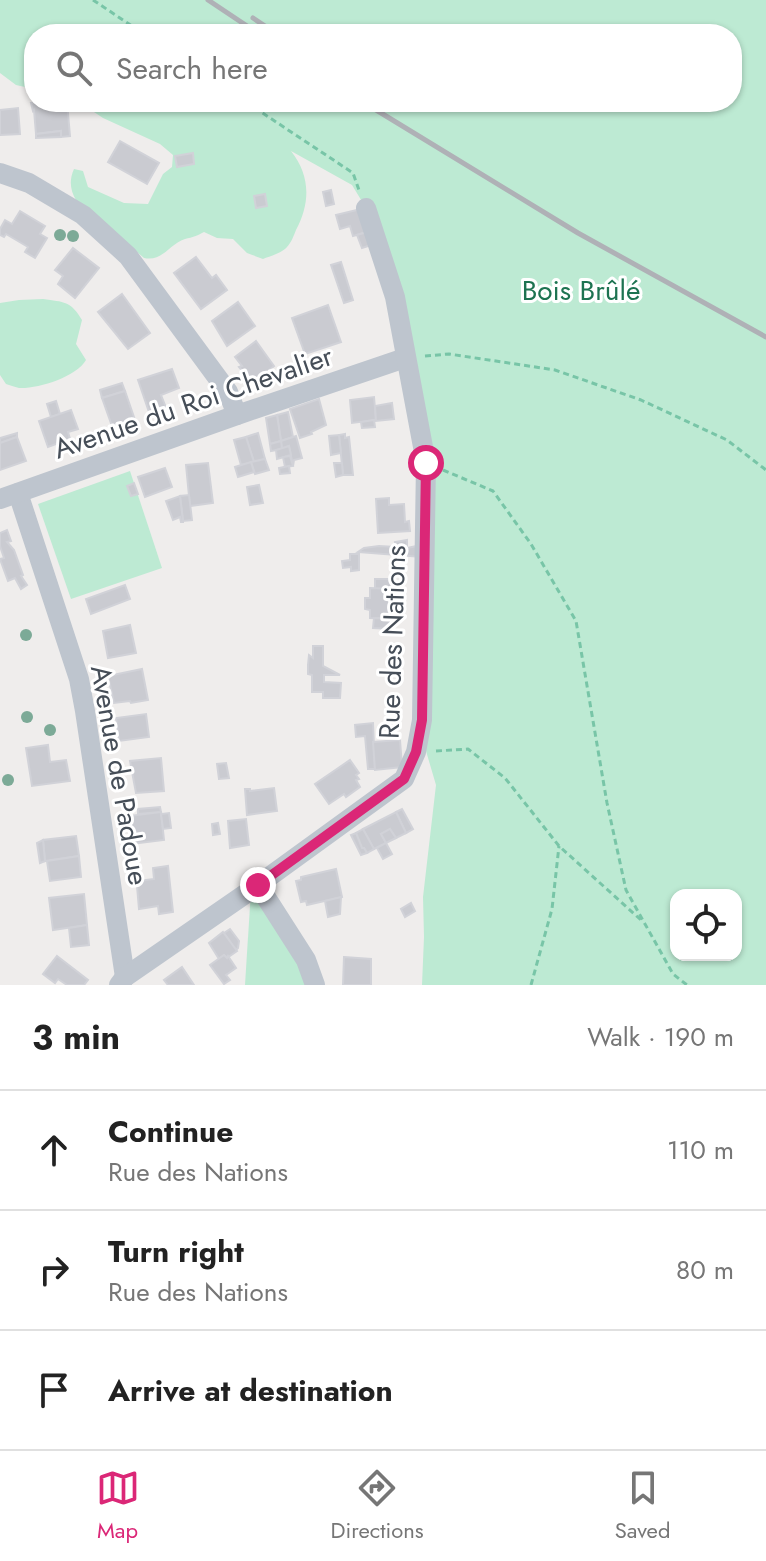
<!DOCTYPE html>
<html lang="en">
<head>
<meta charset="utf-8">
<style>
  body { margin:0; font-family:Jost,sans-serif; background:#f2f2f2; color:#222 }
  .controls { position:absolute; right:24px; bottom:24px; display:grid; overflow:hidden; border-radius:16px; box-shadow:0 2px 6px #0004 }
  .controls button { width:72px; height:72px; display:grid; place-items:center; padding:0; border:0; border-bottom:2px solid #e0e0e0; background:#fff; color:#222; font:40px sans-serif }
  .stop { position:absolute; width:24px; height:24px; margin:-18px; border:6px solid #db2777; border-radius:50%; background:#fff }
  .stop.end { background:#db2777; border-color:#fff; box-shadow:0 2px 8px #0008 }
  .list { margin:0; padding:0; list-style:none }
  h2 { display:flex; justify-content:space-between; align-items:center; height:104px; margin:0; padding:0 32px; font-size:34px }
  h2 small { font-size:26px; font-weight:400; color:#767676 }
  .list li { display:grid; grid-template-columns:52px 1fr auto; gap:24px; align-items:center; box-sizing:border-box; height:120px; padding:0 32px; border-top:2px solid #e0e0e0 }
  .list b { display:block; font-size:30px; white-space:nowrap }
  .list p { margin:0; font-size:26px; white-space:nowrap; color:#767676 }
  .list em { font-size:26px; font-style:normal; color:#767676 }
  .icon { flex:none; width:44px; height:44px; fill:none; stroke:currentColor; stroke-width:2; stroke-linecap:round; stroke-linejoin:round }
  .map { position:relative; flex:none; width:766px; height:985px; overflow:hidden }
  .search { position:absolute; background:#fff; box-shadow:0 2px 6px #0004; left:24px; right:24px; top:24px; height:88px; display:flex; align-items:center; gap:20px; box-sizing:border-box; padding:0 28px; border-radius:32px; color:#767676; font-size:30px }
  .sheet { height:464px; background:#fff }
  nav { display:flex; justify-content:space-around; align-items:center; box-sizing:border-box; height:112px; border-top:2px solid #e0e0e0; background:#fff; font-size:22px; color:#767676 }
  nav a { display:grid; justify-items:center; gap:4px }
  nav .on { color:#db2777 }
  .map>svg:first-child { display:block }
  .green { fill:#bdead3; fill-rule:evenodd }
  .building { fill:#cacbd1; stroke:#d1d2d8; stroke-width:2 }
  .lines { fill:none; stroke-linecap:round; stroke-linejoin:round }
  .path { stroke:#78c5a7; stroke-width:3; stroke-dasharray:6 4; stroke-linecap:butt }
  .street { stroke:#bec5ce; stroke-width:20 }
  .rail { stroke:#afb1b6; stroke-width:5 }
  .tree { fill:#7caa97 }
  .route { stroke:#db2777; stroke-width:10 }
  .labels { text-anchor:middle; stroke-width:6; stroke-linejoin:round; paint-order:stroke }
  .park-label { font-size:28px; fill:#1d7351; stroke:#fff }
  .street-label { font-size:28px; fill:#464e58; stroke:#fff }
</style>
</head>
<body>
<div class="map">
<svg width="766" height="985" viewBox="0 0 766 985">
  <rect width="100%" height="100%" fill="#efedec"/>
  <g class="green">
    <path d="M 0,0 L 766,0 L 766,985 L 422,985 L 424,937 L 423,897 L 436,785 L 426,751 L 426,470 L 366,208 L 352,185 L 291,151 C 310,175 311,202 296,230 C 294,235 291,243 287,247 C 282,253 270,256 263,259 L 247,253 L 233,239 L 217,238 L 204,232 C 197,236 193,237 185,239 C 169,244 163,262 144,258 L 76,200 C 70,190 69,180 74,169 L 83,171 L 88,187 L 124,203 L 148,204 L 163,174 L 172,167 L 173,155 L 160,144 L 103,118 L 79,102 L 732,102 L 732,34 L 34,34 L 34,89 L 16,85 L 0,73 ZM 676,895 L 736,895 L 736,955 L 676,955 Z"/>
    <path d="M 43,299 C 64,302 71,301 82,320 L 76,344 L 86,360 C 76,377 38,389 19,388 C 14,387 10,385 6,384 L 0,375 L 0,303 L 19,300 Z"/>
    <path d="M 130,471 L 162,568 L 71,599 L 38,504 Z"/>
    <path d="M 251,890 L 315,985 L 245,985 Z"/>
  </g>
  <g class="building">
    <path d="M 43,102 L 67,102 L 70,136 L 61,137 L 61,131 L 36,134 L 34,110 L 33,111 L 31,103 Z"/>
    <path d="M 18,108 L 20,134 L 0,135 L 0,110 Z"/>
    <path d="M 61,131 L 61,137 L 36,138 L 36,134 Z"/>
    <path d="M 120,141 L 159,163 L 147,184 L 108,162 Z"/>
    <path d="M 193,153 L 194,164 L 177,167 L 175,156 Z"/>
    <path d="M 331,190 L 334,204 L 326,206 L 323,192 Z"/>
    <path d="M 265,194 L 267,206 L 256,208 L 254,196 Z"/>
    <path d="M 361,209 L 367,232 L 353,236 L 350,226 L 340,229 L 336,215 Z"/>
    <path d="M 20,211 L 45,226 L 40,234 L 47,238 L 35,258 L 25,252 L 28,247 L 6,234 L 4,237 L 0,235 L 0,229 L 5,220 L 12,224 Z"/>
    <path d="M 367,232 L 371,245 L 362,248 L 357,235 Z"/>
    <path d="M 73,248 L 99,268 L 75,298 L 58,284 L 63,276 L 55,270 Z"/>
    <path d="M 196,257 L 212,278 L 216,275 L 227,290 L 201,309 L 174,273 Z"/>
    <path d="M 341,262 L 353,300 L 344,303 L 331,265 Z"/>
    <path d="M 122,294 L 150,333 L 128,349 L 98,312 Z"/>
    <path d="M 238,302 L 255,326 L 227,346 L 212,321 Z"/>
    <path d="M 328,305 L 341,342 L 305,354 L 292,318 Z"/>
    <path d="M 256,341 L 274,366 L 253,384 L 239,367 L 242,366 L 235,357 Z"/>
    <path d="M 172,369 L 179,388 L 161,395 L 167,410 L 150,415 L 138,380 Z"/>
    <path d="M 122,383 L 125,391 L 102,398 L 100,390 Z"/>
    <path d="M 125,391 L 135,420 L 112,426 L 102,398 Z"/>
    <path d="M 374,397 L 376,420 L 352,423 L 350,400 Z"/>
    <path d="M 319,399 L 326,425 L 311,432 L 312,434 L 300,438 L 290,409 Z"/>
    <path d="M 56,401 L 60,414 L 51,417 L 47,404 Z"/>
    <path d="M 392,403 L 394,419 L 376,421 L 375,406 Z"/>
    <path d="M 71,410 L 78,429 L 68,432 L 70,439 L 48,447 L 39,421 Z"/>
    <path d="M 288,412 L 293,437 L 281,441 L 277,415 Z"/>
    <path d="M 277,415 L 281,441 L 270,444 L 266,418 Z"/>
    <path d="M 374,420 L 375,427 L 362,428 L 361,422 Z"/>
    <path d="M 17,433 L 17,437 L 0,443 L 0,438 Z"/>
    <path d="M 258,433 L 265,459 L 254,462 L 246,437 Z"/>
    <path d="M 345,434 L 345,438 L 349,437 L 353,475 L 343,475 L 339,435 Z"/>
    <path d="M 339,435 L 341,453 L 331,455 L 329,436 Z"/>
    <path d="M 296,436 L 302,458 L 294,460 L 293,466 L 289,446 L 282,449 L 281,441 Z"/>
    <path d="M 17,437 L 26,461 L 0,470 L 0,443 Z"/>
    <path d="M 246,437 L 254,462 L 241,465 L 234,440 Z"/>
    <path d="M 281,441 L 282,449 L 271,451 L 270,444 Z"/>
    <path d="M 289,446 L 291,455 L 277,459 L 276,450 Z"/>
    <path d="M 290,456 L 293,466 L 285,467 L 283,457 Z"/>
    <path d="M 265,459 L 269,470 L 255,474 L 251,462 Z"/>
    <path d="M 251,462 L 254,472 L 238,477 L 235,467 Z"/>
    <path d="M 208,463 L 213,503 L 190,506 L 186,465 Z"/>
    <path d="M 334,463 L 342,463 L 343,475 L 336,477 Z"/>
    <path d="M 289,466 L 290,473 L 280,474 L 279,468 Z"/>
    <path d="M 165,468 L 172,487 L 145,497 L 138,477 Z"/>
    <path d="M 134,483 L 138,494 L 131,496 L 127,486 Z"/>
    <path d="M 259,485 L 263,503 L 250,505 L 247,487 Z"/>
    <path d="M 189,495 L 192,520 L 183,521 L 180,496 Z"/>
    <path d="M 180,496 L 183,521 L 183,522 L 181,522 L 180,517 L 173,520 L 166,501 Z"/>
    <path d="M 389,498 L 389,505 L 404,504 L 405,522 L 409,521 L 410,531 L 378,533 L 376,499 Z"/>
    <path d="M 7,530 L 11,541 L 7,542 L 14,550 L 23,575 L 21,576 L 27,585 L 21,589 L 15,578 L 8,581 L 0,559 L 4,558 L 0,546 L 0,533 Z"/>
    <path d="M 407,540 L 407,548 L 417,546 L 421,557 L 358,552 L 364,548 L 379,546 L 396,547 L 395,542 Z"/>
    <path d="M 350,554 L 359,554 L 359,570 L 351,571 L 351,567 L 343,568 L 342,561 L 350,560 Z"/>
    <path d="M 375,579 L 394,579 L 393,589 L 375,589 Z"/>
    <path d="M 125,585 L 130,599 L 91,614 L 86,599 Z"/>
    <path d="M 370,588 L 395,589 L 394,619 L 370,618 L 370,610 L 365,609 L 365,598 L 370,598 Z"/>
    <path d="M 374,618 L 393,619 L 392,629 L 373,628 Z"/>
    <path d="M 130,625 L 136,653 L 108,658 L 103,631 Z"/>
    <path d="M 313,646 L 323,646 L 323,666 L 340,675 L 324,675 L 324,682 L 341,683 L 340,698 L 323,698 L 323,692 L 312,692 L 312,675 L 308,674 L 308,665 L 309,655 L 313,658 Z"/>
    <path d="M 142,669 L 148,700 L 131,703 L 130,701 L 114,703 L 108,676 Z"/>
    <path d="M 146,714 L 149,737 L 119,741 L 116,718 Z"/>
    <path d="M 373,723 L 375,769 L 368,769 L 365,736 L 356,737 L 355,725 Z"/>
    <path d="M 400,740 L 402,767 L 375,770 L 373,742 Z"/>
    <path d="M 48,745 L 50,762 L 66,760 L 70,781 L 32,786 L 26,748 Z"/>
    <path d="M 161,758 L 164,791 L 136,793 L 130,761 Z"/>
    <path d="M 350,760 L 359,773 L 356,775 L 359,779 L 356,780 L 360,787 L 346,797 L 344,794 L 329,804 L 315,784 Z"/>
    <path d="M 226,763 L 229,778 L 219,779 L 217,764 Z"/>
    <path d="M 274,788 L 277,811 L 247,815 L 245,789 L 250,789 L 250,791 Z"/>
    <path d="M 160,807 L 161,812 L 138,814 L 138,809 Z"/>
    <path d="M 402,809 L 413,829 L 406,833 L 396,812 Z"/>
    <path d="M 161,812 L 164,840 L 132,844 L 129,816 Z"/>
    <path d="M 396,812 L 406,833 L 396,838 L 390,829 L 381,834 L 386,843 L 374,849 L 363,829 Z"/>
    <path d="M 169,813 L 171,828 L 163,829 L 161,814 Z"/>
    <path d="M 246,819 L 249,845 L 230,848 L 228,821 Z"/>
    <path d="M 218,823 L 220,834 L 213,835 L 212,824 Z"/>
    <path d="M 363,829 L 374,849 L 367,853 L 364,848 L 362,848 L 356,833 Z"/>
    <path d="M 390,829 L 396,838 L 386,843 L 381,834 Z"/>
    <path d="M 356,833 L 362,848 L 364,848 L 367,853 L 361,855 L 351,835 Z"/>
    <path d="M 76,836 L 79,856 L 45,861 L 43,840 Z"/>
    <path d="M 43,840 L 45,861 L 40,863 L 37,843 Z"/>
    <path d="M 386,843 L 392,854 L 383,859 L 377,848 Z"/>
    <path d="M 79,856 L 81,877 L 50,881 L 47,861 Z"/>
    <path d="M 168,866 L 173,912 L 159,914 L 158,906 L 139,909 L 137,886 L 139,886 L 139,881 L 154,879 L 153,868 Z"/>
    <path d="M 336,869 L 342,897 L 307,905 L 306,901 L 301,902 L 296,881 L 301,880 L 301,877 Z"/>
    <path d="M 84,894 L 87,925 L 53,930 L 49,898 Z"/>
    <path d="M 341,897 L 340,914 L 328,917 L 325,901 Z"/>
    <path d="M 411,903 L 415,911 L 405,917 L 401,909 Z"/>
    <path d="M 87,925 L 89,945 L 71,947 L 69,928 Z"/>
    <path d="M 230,929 L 239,941 L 238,948 L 236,950 L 224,933 Z"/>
    <path d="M 223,932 L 237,951 L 227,958 L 224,955 L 219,959 L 209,943 Z"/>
    <path d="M 224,955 L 227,958 L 228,956 L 236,968 L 226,975 L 230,980 L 224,984 L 210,965 Z"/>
    <path d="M 57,956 L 88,980 L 84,985 L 67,985 L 58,979 L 55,983 L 43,974 Z"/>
    <path d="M 344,957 L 371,959 L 371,985 L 343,985 Z"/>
    <path d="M 182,967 L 194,985 L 168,985 L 164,980 Z"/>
  </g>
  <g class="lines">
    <g class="path">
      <path d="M 93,0 L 144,34"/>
      <path d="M 246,102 L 353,173 L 360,193"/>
      <path d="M 425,356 L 449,354 L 555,370 L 641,400 L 727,440 L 766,470"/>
      <path d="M 443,470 L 493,491 L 531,544 L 576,621 L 607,803 L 626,890 L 673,974 L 687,985"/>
      <path d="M 436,751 L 468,749 L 505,778 L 559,846 L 641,920"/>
      <path d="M 531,985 L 552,909 L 559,846"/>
    </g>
    <g class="street">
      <path d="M 0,173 L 29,183 L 83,215 L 128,256 L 228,392 L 237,415"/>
      <path d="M 18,493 L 79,679 L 85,711 L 125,977"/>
      <path d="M 0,499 L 237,415 L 405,358"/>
      <path d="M 258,885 L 306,960 L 315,985"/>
      <path d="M 119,985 L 125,977 L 251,890 L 404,779 L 416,752 L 422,720 L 426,463 L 395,297 L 366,208"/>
    </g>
    <g class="rail">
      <path d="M 208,0 L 259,34"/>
      <path d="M 253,18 L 277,34"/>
      <path d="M 363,102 L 578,233 L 766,337"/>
    </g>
  </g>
  <g class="tree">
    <circle cx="60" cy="235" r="6"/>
    <circle cx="73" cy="236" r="6"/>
    <circle cx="26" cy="635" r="6"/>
    <circle cx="27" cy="717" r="6"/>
    <circle cx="50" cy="730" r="6"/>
    <circle cx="8" cy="780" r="6"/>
  </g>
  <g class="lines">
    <path class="route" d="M 258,885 L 404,779 L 416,752 L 422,720 L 426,463"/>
  </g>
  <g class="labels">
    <g class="park-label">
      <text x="581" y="300">Bois Brûlé</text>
    </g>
    <g class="street-label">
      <text transform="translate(193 402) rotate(-19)" y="10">Avenue du Roi Chevalier</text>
      <text transform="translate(392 642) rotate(-88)" y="10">Rue des Nations</text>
      <text transform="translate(120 775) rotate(80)" y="10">Avenue de Padoue</text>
    </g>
  </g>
</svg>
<div class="controls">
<button><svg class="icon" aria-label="locate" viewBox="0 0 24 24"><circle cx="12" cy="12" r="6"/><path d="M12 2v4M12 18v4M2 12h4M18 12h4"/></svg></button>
</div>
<div class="stop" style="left:426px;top:463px"></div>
<div class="stop end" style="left:258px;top:885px"></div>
<div class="search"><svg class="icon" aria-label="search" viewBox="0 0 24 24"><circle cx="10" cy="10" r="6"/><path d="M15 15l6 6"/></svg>Search here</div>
</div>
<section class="sheet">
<h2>3 min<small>Walk · 190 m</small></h2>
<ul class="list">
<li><svg class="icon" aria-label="ahead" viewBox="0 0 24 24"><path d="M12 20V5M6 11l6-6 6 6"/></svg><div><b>Continue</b><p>Rue des Nations</p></div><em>110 m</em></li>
<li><svg class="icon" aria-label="right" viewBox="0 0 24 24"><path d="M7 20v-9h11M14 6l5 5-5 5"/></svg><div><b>Turn right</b><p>Rue des Nations</p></div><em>80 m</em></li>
<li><svg class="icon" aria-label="arrive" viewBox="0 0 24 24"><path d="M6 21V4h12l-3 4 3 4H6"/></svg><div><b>Arrive at destination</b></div></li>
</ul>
</section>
<nav>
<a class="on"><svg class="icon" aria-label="map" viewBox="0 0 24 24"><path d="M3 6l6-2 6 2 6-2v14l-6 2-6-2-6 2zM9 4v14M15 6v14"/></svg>Map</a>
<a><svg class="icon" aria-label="directions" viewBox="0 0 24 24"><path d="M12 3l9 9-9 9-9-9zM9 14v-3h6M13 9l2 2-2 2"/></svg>Directions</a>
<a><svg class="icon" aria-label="saved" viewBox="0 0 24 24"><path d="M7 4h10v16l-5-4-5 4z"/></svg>Saved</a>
</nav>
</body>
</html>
